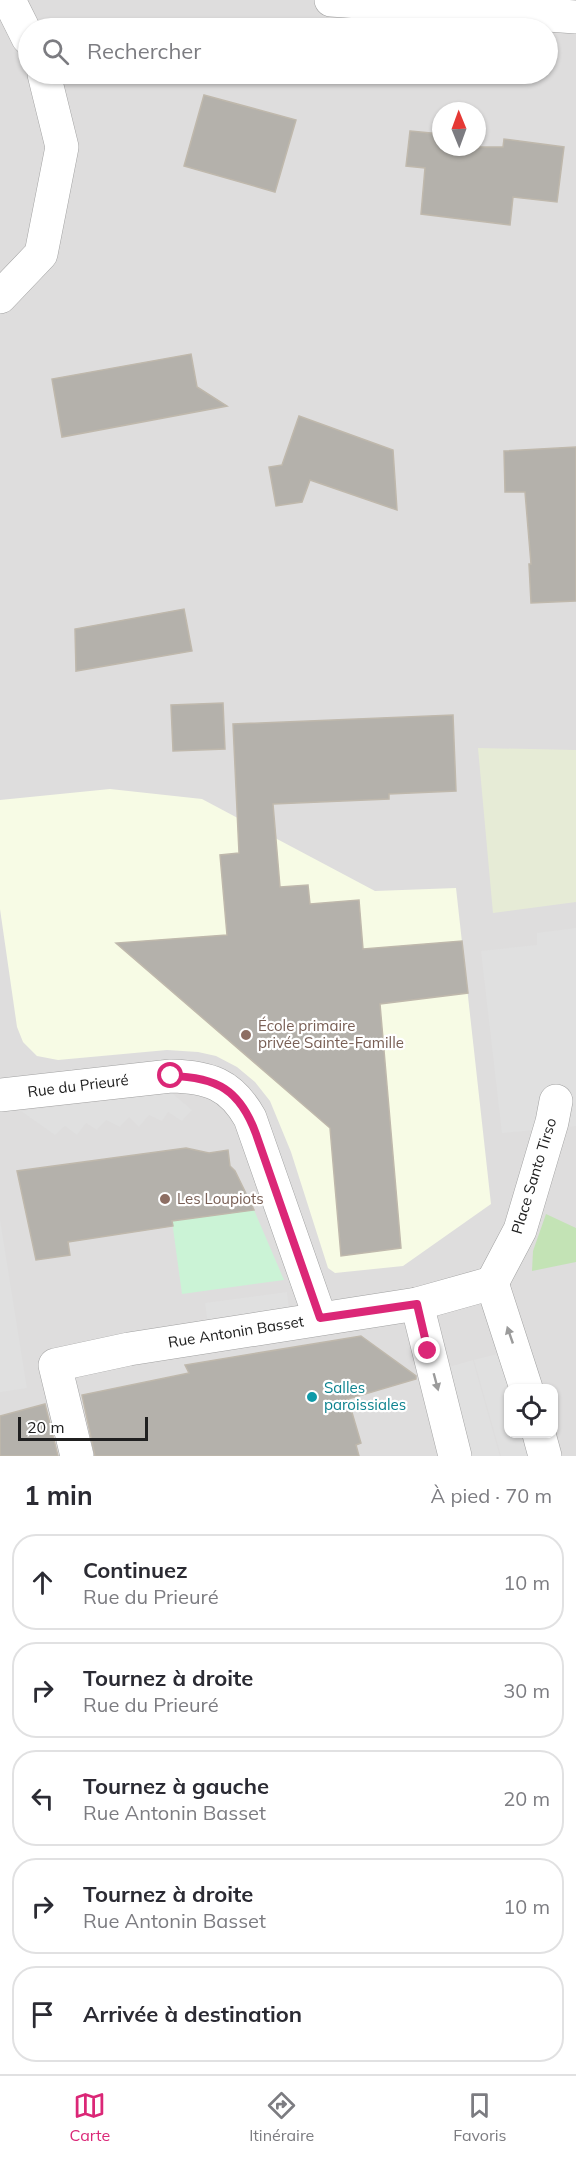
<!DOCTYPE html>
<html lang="fr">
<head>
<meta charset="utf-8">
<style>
  body { margin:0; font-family:Mulish,sans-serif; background:#f2f2f3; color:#2b2b33 }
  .controls { position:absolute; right:18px; bottom:18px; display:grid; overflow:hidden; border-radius:12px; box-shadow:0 2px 4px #0004 }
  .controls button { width:54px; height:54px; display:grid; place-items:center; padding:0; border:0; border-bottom:2px solid #e1e1e2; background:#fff; color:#2b2b33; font:30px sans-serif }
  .compass { position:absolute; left:432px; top:102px; width:54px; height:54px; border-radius:50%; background:#fff; box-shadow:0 2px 4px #0004; rotate:359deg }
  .scale { position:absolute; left:18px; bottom:15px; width:130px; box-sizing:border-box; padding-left:6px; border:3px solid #202020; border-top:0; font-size:16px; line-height:21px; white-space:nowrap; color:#202020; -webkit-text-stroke:4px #fff; paint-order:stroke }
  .stop { position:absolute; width:18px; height:18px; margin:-14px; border:4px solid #db2777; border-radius:50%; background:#fff }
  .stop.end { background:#db2777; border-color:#fff; box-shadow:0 2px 6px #0008 }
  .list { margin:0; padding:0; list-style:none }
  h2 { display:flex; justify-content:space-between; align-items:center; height:78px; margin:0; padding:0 24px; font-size:26px }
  h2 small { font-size:20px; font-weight:400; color:#7c7c81 }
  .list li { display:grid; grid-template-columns:39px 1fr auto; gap:18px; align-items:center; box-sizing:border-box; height:96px; margin:0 12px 12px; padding:0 12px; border:2px solid #e1e1e2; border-radius:24px }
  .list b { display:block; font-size:22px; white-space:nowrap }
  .list p { margin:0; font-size:20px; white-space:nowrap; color:#7c7c81 }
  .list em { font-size:20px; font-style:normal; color:#7c7c81 }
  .icon { flex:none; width:33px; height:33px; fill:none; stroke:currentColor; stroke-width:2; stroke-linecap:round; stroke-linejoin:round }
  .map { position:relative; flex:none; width:576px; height:1456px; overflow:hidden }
  .search { position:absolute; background:#fff; box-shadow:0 2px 4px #0004; left:18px; right:18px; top:18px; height:66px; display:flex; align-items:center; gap:15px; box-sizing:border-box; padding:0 21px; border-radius:33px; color:#7c7c81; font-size:22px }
  .sheet { height:618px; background:#fff }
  nav { display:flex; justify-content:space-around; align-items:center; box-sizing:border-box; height:84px; border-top:2px solid #e1e1e2; background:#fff; font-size:16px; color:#7c7c81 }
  nav a { display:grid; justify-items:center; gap:3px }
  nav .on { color:#db2777 }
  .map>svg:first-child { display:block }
  .residential { fill:#dedddd; fill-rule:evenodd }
  .education { fill:#f7fbe5 }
  .farmland { fill:#e6ebd6 }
  .grass { fill:#c3e3b5 }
  .park { fill:#cbf3d6 }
  .parking { fill:#e0e0e0 }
  .building { fill:#b4b1ab; stroke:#bfb8ac; stroke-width:1.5 }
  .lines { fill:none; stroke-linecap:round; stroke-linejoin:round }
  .minor-casing { stroke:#a1a1a1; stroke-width:34 }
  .tertiary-casing { stroke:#a1a1a1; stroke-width:34 }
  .minor { stroke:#fff; stroke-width:33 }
  .tertiary { stroke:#fff; stroke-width:33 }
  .oneway { fill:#9b9b9b }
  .route { stroke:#db2777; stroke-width:8 }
  .education-dot { fill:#8d6e63; stroke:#fff; stroke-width:2 }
  .culture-dot { fill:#0f9aa8; stroke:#fff; stroke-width:2 }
  .labels { text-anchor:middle; stroke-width:4.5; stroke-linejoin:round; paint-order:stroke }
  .education-label { font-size:15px; fill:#785e54; stroke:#fff; text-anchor:start }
  .street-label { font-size:15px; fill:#202020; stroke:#fff }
  .culture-label { font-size:15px; fill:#0d838f; stroke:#fff; text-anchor:start }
</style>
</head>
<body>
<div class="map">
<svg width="576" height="1456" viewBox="0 0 576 1456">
  <rect width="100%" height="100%" fill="#efeee8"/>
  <path class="residential" d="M 0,0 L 576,0 L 576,1456 L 0,1456 ZM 28,28 L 548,28 L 548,74 L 28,74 ZM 441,111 L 477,111 L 477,147 L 441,147 ZM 508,1388 L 554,1388 L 554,1434 L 508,1434 Z"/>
  <path class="education" d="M 110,789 L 202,799 L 375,891 L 456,888 L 491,1204 L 403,1266 L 335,1273 L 328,1268 L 291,1152 L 270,1101 L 255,1082 L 237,1067 L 216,1056 L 198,1052 L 167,1050 L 58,1060 L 37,1056 L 23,1042 L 17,1027 L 0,909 L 0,800 Z"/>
  <path class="farmland" d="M 478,748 L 576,750 L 576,902 L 493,913 Z"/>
  <path class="grass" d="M 546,1214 L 576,1228 L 576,1262 L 532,1271 L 533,1251 Z"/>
  <path class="park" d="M 254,1210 L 284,1280 L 182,1294 L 172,1221 Z"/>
  <g class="parking">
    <path d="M 576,928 L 576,1126 L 502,1133 L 481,951 L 537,945 L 537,933 Z"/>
    <path d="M 172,1093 L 192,1110 L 182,1121 L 168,1112 L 162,1121 L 149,1115 L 139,1127 L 129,1117 L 120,1127 L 106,1120 L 97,1130 L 86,1123 L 77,1135 L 65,1126 L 55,1135 L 21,1111 Z"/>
    <path d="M 0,1219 L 27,1388 L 0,1392 Z"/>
    <path d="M 287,1292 L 289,1308 L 207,1319 L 205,1303 Z"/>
    <path d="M 502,1353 L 512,1388 L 508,1388 L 508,1434 L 525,1434 L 531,1456 L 501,1456 L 474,1360 Z"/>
    <path d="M 473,1360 L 500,1456 L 470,1456 L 445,1368 Z"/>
  </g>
  <g class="building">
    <path d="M 204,95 L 296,120 L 275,192 L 184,166 Z"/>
    <path d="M 410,131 L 441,134 L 441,147 L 503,147 L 504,139 L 564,147 L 557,202 L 513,197 L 510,225 L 421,214 L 425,168 L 406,166 Z"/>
    <path d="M 191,354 L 197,387 L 227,406 L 62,437 L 52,379 Z"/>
    <path d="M 299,416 L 393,450 L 397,510 L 310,480 L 302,502 L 276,506 L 269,467 L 282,465 Z"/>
    <path d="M 576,447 L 576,601 L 531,603 L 529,564 L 531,564 L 525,492 L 505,492 L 504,451 Z"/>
    <path d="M 184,609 L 192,651 L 76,671 L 75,629 Z"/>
    <path d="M 223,703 L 225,749 L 173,751 L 171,705 Z"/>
    <path d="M 453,715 L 456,791 L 389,794 L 389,799 L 273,804 L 280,887 L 308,885 L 310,904 L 359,900 L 363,949 L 462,941 L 468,993 L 380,1004 L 401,1248 L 341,1256 L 330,1128 L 116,943 L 227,935 L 220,855 L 239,853 L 233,724 Z"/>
    <path d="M 186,1148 L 209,1153 L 228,1150 L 230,1166 L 235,1171 L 254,1210 L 172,1221 L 173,1226 L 68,1242 L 70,1255 L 36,1260 L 17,1171 Z"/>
    <path d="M 361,1336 L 416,1376 L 416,1379 L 348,1399 L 361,1443 L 356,1445 L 359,1456 L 95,1456 L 82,1395 L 189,1373 L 185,1365 Z"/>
    <path d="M 45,1404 L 58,1456 L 0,1456 L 0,1416 Z"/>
  </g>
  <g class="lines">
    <defs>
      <g id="minor">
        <path d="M 331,0 L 576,17"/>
        <path d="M 0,1095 L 171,1076 C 209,1077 231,1084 250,1118 L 320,1318"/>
        <path d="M 492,1283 L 520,1230 L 552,1122 L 556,1101"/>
        <path d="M 492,1283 L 526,1388"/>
        <path d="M 417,1304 L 455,1456"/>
        <path d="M 539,1434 L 545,1456"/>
        <path d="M 77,1456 L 55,1365 L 129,1349 L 417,1304 L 492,1283"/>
      </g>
      <g id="tertiary">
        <path d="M 9,0 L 28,38"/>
        <path d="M 0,297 L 41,254 L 62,147 L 44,74"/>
      </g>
    </defs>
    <use href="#minor" class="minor-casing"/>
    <use href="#tertiary" class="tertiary-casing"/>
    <use href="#minor" class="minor"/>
    <use href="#tertiary" class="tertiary"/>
  </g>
  <defs><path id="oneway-solid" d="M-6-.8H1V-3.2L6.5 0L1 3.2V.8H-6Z" transform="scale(1.5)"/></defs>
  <g class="oneway">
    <use href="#oneway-solid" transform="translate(510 1335) rotate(-109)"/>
    <use href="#oneway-solid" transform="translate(436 1382) rotate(75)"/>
  </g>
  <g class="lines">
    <path class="route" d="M 171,1076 C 217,1077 240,1090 256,1134 L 320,1318 L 417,1304 L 428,1351"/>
  </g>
  <g class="education-dot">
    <circle cx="246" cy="1035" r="6"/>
    <circle cx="165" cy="1199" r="6"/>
  </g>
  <circle class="culture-dot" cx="312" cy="1397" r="6"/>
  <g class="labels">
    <g class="education-label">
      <text x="258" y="1031">École primaire<tspan x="258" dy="17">privée Sainte-Famille</tspan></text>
      <text x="177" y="1204">Les Loupiots</text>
    </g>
    <g class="street-label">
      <text transform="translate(78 1086) rotate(-7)" y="5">Rue du Prieuré</text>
      <text transform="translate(534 1176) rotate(-73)" y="5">Place Santo Tirso</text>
      <text transform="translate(236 1332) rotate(-9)" y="5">Rue Antonin Basset</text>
    </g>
    <g class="culture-label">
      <text x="324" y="1393">Salles<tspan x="324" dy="17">paroissiales</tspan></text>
    </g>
  </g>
</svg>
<div class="controls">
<button><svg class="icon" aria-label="locate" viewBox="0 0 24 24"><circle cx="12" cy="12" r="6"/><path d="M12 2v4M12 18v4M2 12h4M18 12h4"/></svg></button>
</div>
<svg class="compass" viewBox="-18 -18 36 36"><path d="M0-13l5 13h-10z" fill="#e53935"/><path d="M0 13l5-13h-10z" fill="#7c7c81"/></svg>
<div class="scale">20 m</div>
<div class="stop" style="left:171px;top:1076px"></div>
<div class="stop end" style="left:428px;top:1351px"></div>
<div class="search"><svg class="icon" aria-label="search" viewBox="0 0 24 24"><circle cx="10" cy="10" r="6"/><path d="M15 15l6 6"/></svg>Rechercher</div>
</div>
<section class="sheet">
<h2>1 min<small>À pied · 70 m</small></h2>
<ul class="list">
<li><svg class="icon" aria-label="ahead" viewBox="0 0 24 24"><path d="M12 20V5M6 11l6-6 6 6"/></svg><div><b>Continuez</b><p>Rue du Prieuré</p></div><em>10 m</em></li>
<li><svg class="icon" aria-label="right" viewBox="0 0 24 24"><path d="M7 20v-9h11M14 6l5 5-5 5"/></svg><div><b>Tournez à droite</b><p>Rue du Prieuré</p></div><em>30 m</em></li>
<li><svg class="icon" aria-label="left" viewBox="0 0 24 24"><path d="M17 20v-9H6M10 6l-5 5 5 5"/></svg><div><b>Tournez à gauche</b><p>Rue Antonin Basset</p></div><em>20 m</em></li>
<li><svg class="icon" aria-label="right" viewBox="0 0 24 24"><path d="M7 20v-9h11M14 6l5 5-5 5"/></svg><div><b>Tournez à droite</b><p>Rue Antonin Basset</p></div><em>10 m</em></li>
<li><svg class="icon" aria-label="arrive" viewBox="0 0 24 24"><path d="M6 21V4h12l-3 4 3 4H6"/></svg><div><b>Arrivée à destination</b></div></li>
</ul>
</section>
<nav>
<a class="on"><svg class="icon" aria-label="map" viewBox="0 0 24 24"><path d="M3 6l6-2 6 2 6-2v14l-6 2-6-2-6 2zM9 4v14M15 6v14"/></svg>Carte</a>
<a><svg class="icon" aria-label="directions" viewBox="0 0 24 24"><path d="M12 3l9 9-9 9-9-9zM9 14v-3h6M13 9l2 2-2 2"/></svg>Itinéraire</a>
<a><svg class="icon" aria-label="saved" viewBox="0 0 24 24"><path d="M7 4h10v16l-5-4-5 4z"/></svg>Favoris</a>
</nav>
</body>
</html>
